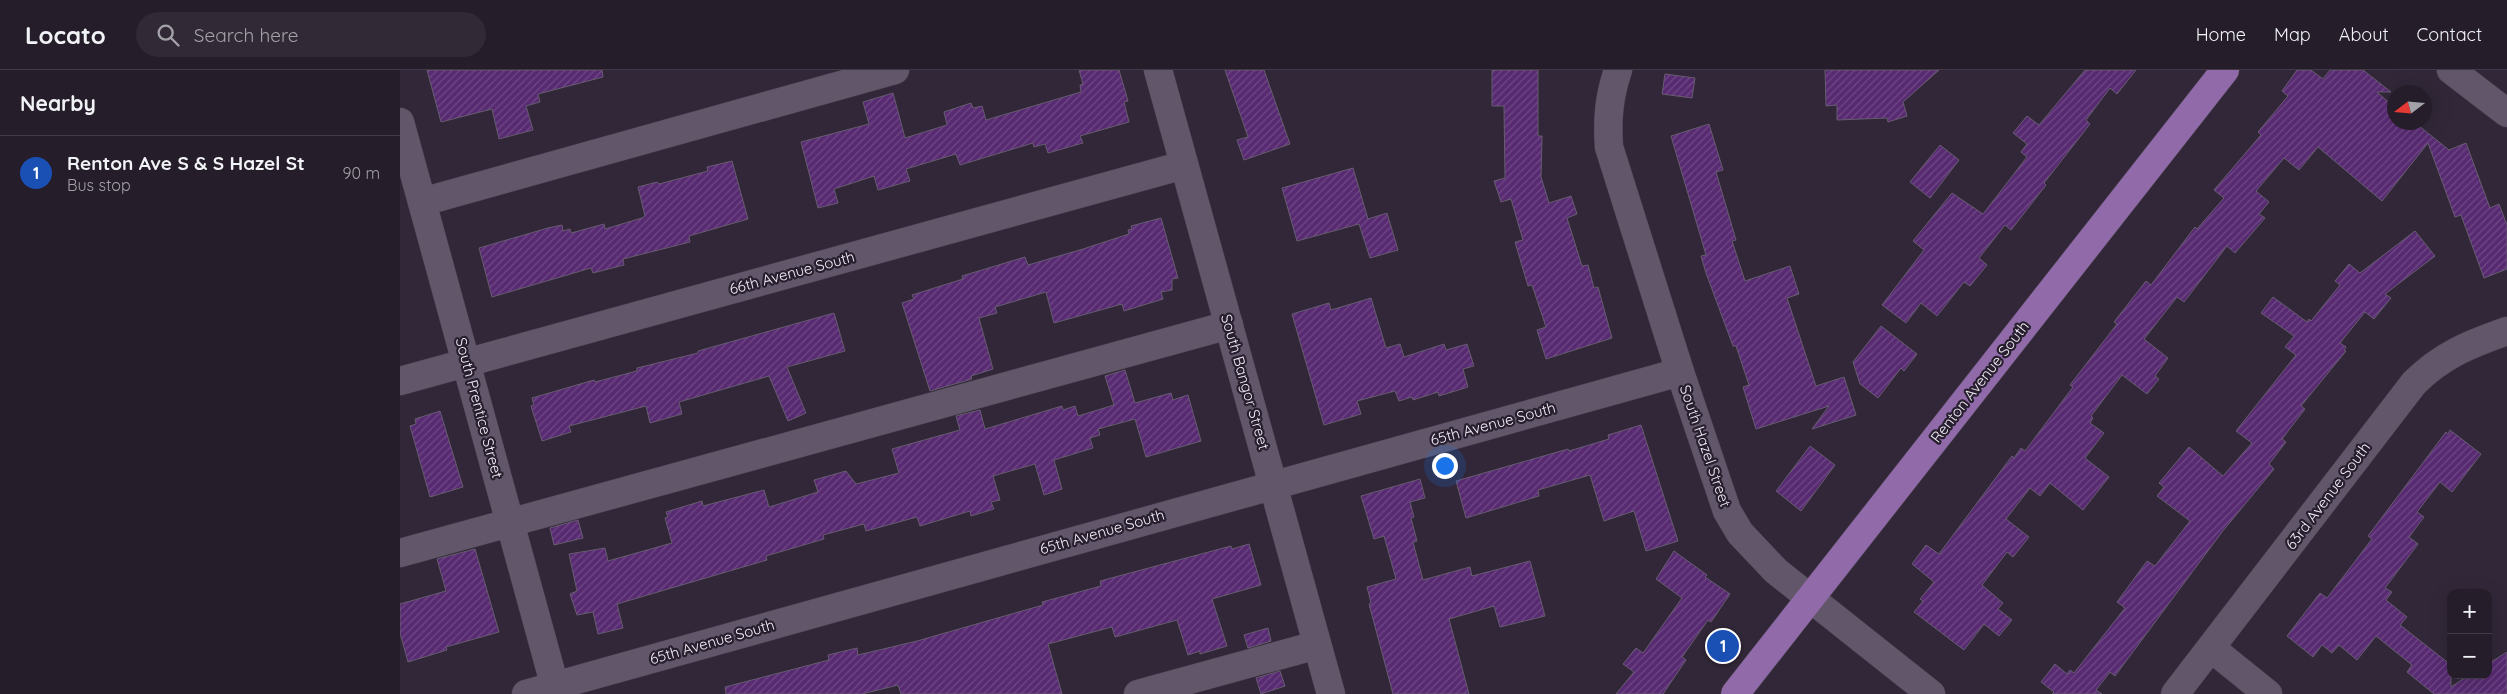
<!DOCTYPE html>
<html lang="en">
<head>
<meta charset="utf-8">
<style>
  body { margin:0; font-family:Quicksand,sans-serif; background:#312a36; color:#f1f3f6 }
  .controls { position:absolute; right:15px; bottom:15px; display:grid; overflow:hidden; border-radius:10px; box-shadow:0 5px 20px #0002 }
  .controls button { width:45px; height:45px; display:grid; place-items:center; padding:0; border:0; border-bottom:1px solid #423b47; background:#251d2a; color:#f1f3f6; font:25px sans-serif }
  .compass { position:absolute; left:1987px; top:15px; width:45px; height:45px; border-radius:50%; background:#251d2a; box-shadow:0 5px 20px #0002; rotate:254deg }
  .you { position:absolute; left:1044px; top:395px; width:18px; height:18px; margin:-12px; border:4px solid #fff; border-radius:50%; background:#1a73e8; box-shadow:0 0 0 8px #1a73e833 }
  .badge { display:grid; place-items:center; width:32px; height:32px; border-radius:50%; background:#2563eb; color:#fff; font-size:16px; font-weight:700 }
  .pin { position:absolute; translate:-50% -50%; border:2px solid #fff; box-shadow:0 1px 5px #0006 }
  .list { margin:0; padding:0; list-style:none }
  h2 { display:flex; justify-content:space-between; align-items:center; height:65px; margin:0; padding:0 20px; font-size:21px }
  h2 small { font-size:16px; font-weight:400; color:#a3a2a8 }
  .list li { display:grid; grid-template-columns:32px 1fr auto; gap:15px; align-items:center; box-sizing:border-box; height:75px; padding:0 20px; border-top:1px solid #423b47 }
  .list b { display:block; font-size:19px; white-space:nowrap }
  .list p { margin:0; font-size:16px; white-space:nowrap; color:#a3a2a8 }
  .list em { font-size:16px; font-style:normal; color:#a3a2a8 }
  .icon { flex:none; width:28px; height:28px; fill:none; stroke:currentColor; stroke-width:2; stroke-linecap:round; stroke-linejoin:round }
  .map { position:relative; flex:none; width:2107px; height:624px; overflow:hidden }
  header { display:flex; align-items:center; gap:30px; box-sizing:border-box; height:70px; padding:0 25px; background:#251d2a; border-bottom:1px solid #423b47 }
  header strong { font-size:24px }
  nav { display:flex; gap:28px; margin-inline-start:auto; font-size:18px }
  .search { width:350px; height:45px; background:#312a36; display:flex; align-items:center; gap:12px; box-sizing:border-box; padding:0 18px; border-radius:28px; color:#a3a2a8; font-size:19px }
  main { display:flex }
  aside { flex:1; background:#251d2a }
  .map>svg:first-child { display:block }
  .building { fill:url(#building-hatch); stroke:#665c6f }
  .lines { fill:none; stroke-linecap:round; stroke-linejoin:round }
  .minor-casing { stroke:#4e4553; stroke-width:29 }
  .major-casing { stroke:#4e4553; stroke-width:29 }
  .minor { stroke:#62576a; stroke-width:28 }
  .major { stroke:#906aa9; stroke-width:28 }
  .labels { text-anchor:middle; stroke-width:4.5; stroke-linejoin:round; paint-order:stroke }
  .street-label { font-size:15px; fill:#f4eef9; stroke:#271e2e }
</style>
</head>
<body>
<header>
<strong>Locato</strong>
<div class="search"><svg class="icon" aria-label="search" viewBox="0 0 24 24"><circle cx="10" cy="10" r="6"/><path d="M15 15l6 6"/></svg>Search here</div>
<nav><a>Home</a><a>Map</a><a>About</a><a>Contact</a></nav>
</header>
<main>
<aside>
<h2>Nearby<small></small></h2>
<ul class="list">
<li><span class="badge" style="background:#1a4fb4">1</span><div><b>Renton Ave S &amp; S Hazel St</b><p>Bus stop</p></div><em>90 m</em></li>
</ul>
</aside>
<div class="map">
<svg width="2107" height="624" viewBox="0 0 2107 624">
  <defs>
    <pattern id="building-hatch" width="6" height="6" patternUnits="userSpaceOnUse" patternTransform="scale(1.25)"><rect width="6" height="6" fill="#572a71"/><path d="M-1 1l2-2M0 6l6-6M5 7l2-2" fill="none" stroke="#704986"/></pattern>
  </defs>
  <rect width="100%" height="100%" fill="#312738"/>
  <g class="building">
    <path d="M 27,0 L 202,0 L 203,7 L 138,24 L 140,32 L 126,36 L 133,60 L 99,69 L 92,39 L 41,52 Z"/>
    <path d="M 679,0 L 719,0 L 728,31 L 724,32 L 729,52 L 680,66 L 683,73 L 648,83 L 645,74 L 634,77 L 633,73 L 560,95 L 556,84 L 506,99 L 510,111 L 478,120 L 474,106 L 434,119 L 438,133 L 418,138 L 401,72 L 469,54 L 463,32 L 493,23 L 505,68 L 547,55 L 544,42 L 571,33 L 573,38 L 582,36 L 586,50 L 681,22 L 680,15 L 683,14 Z"/>
    <path d="M 825,0 L 864,0 L 890,74 L 844,90 L 837,70 L 848,67 Z"/>
    <path d="M 1092,0 L 1138,0 L 1138,66 L 1142,66 L 1141,107 L 1149,133 L 1171,126 L 1177,144 L 1167,148 L 1182,196 L 1188,195 L 1194,218 L 1198,217 L 1212,268 L 1146,289 L 1137,260 L 1146,257 L 1132,215 L 1128,216 L 1115,172 L 1123,170 L 1111,129 L 1101,132 L 1094,111 L 1105,108 L 1104,36 L 1092,36 Z"/>
    <path d="M 1425,0 L 1539,0 L 1503,32 L 1507,46 L 1488,52 L 1487,48 L 1437,50 L 1437,35 L 1426,36 Z"/>
    <path d="M 1685,0 L 1736,0 L 1717,24 L 1710,18 L 1686,50 L 1690,54 L 1644,113 L 1646,115 L 1611,160 L 1605,155 L 1579,188 L 1587,195 L 1570,216 L 1564,212 L 1537,246 L 1521,233 L 1506,253 L 1482,235 L 1524,180 L 1513,171 L 1552,123 L 1583,144 L 1627,87 L 1621,82 L 1627,74 L 1613,63 L 1627,46 L 1639,55 Z"/>
    <path d="M 1897,0 L 1911,0 L 1923,9 L 1930,0 L 1963,0 L 1991,22 L 1977,22 L 1994,37 L 1994,52 L 2014,52 L 2049,80 L 2066,73 L 2090,138 L 2099,134 L 2107,155 L 2107,199 L 2084,208 L 2061,145 L 2055,147 L 2028,73 L 1982,131 L 1918,77 L 1899,100 L 1884,88 L 1856,121 L 1869,132 L 1859,144 L 1865,148 L 1835,183 L 1827,176 L 1784,232 L 1777,227 L 1744,269 L 1768,288 L 1755,306 L 1759,309 L 1747,324 L 1722,305 L 1691,346 L 1693,348 L 1690,353 L 1704,363 L 1685,388 L 1709,407 L 1683,440 L 1650,413 L 1640,426 L 1630,418 L 1606,449 L 1629,467 L 1613,487 L 1607,482 L 1582,515 L 1603,533 L 1598,539 L 1612,550 L 1599,566 L 1584,554 L 1564,580 L 1514,542 L 1523,531 L 1520,529 L 1534,512 L 1512,494 L 1526,475 L 1539,484 L 1612,386 L 1614,388 L 1621,378 L 1625,381 L 1673,317 L 1670,315 L 1717,254 L 1714,252 L 1746,211 L 1751,215 L 1795,157 L 1797,159 L 1824,128 L 1814,120 L 1861,65 L 1858,62 L 1888,26 L 1882,21 Z"/>
    <path d="M 1265,4 L 1295,8 L 1292,28 L 1262,24 Z"/>
    <path d="M 1309,54 L 1323,100 L 1316,102 L 1336,170 L 1332,171 L 1345,211 L 1390,196 L 1399,224 L 1387,228 L 1416,316 L 1444,307 L 1456,345 L 1412,359 L 1429,336 L 1356,359 L 1343,317 L 1349,315 L 1336,276 L 1333,276 L 1306,203 L 1301,186 L 1306,185 L 1271,66 Z"/>
    <path d="M 1540,75 L 1559,90 L 1530,128 L 1510,112 Z"/>
    <path d="M 332,91 L 348,149 L 289,166 L 290,172 L 223,189 L 224,195 L 193,203 L 191,198 L 92,227 L 79,178 L 148,158 L 162,155 L 163,161 L 170,159 L 171,163 L 204,154 L 205,159 L 242,148 L 245,146 L 238,117 L 257,112 L 259,114 L 308,101 L 307,97 Z"/>
    <path d="M 953,98 L 968,149 L 987,143 L 998,180 L 970,188 L 959,154 L 897,171 L 882,118 Z"/>
    <path d="M 761,148 L 778,208 L 772,209 L 772,220 L 761,222 L 763,229 L 724,241 L 722,234 L 654,253 L 646,222 L 595,237 L 597,243 L 579,248 L 593,299 L 571,306 L 572,309 L 530,321 L 502,233 L 514,229 L 512,225 L 563,209 L 562,206 L 625,187 L 628,195 L 683,179 L 729,164 L 728,160 L 732,159 L 731,156 Z"/>
    <path d="M 2015,161 L 2035,186 L 1985,224 L 1991,228 L 1974,249 L 1965,242 L 1940,273 L 1946,277 L 1944,280 L 1946,281 L 1901,336 L 1905,339 L 1882,369 L 1886,372 L 1869,394 L 1874,399 L 1822,462 L 1715,606 L 1710,602 L 1696,620 L 1702,624 L 1652,624 L 1654,622 L 1641,612 L 1655,594 L 1667,604 L 1670,600 L 1674,603 L 1725,538 L 1717,532 L 1747,491 L 1755,496 L 1790,451 L 1757,426 L 1764,417 L 1759,413 L 1789,377 L 1823,406 L 1852,373 L 1836,361 L 1896,285 L 1885,277 L 1894,266 L 1861,243 L 1873,227 L 1907,252 L 1909,249 L 1911,251 L 1940,215 L 1935,211 L 1949,194 L 1960,203 Z"/>
    <path d="M 971,228 L 986,278 L 1000,274 L 1004,287 L 1044,274 L 1046,280 L 1067,274 L 1074,296 L 1063,299 L 1068,317 L 1039,326 L 1038,322 L 1013,330 L 1012,327 L 999,331 L 995,321 L 957,331 L 961,344 L 924,355 L 892,244 L 929,233 L 931,240 Z"/>
    <path d="M 434,243 L 445,281 L 387,297 L 406,343 L 388,351 L 369,306 L 279,332 L 282,344 L 250,353 L 246,336 L 169,356 L 171,362 L 142,371 L 131,336 L 134,335 L 132,328 L 194,310 L 195,312 L 237,301 L 237,298 L 298,283 L 298,281 Z"/>
    <path d="M 1481,256 L 1517,284 L 1504,301 L 1501,298 L 1478,328 L 1460,314 L 1453,292 Z"/>
    <path d="M 725,300 L 735,333 L 771,323 L 773,330 L 788,325 L 801,371 L 746,387 L 735,349 L 698,359 L 700,365 L 690,368 L 693,378 L 654,390 L 662,419 L 644,425 L 635,394 L 593,406 L 600,430 L 591,432 L 594,439 L 571,446 L 570,441 L 520,456 L 517,447 L 466,461 L 464,454 L 423,465 L 424,469 L 366,486 L 367,490 L 217,534 L 223,558 L 198,564 L 193,542 L 177,545 L 170,524 L 177,521 L 169,484 L 205,478 L 208,491 L 272,473 L 265,448 L 268,447 L 266,442 L 302,431 L 303,436 L 364,420 L 369,437 L 418,422 L 414,410 L 446,401 L 456,414 L 499,403 L 492,379 L 560,360 L 556,346 L 580,340 L 585,359 L 662,336 L 663,340 L 675,336 L 678,346 L 714,335 L 705,306 Z"/>
    <path d="M 40,341 L 63,417 L 30,427 L 10,356 L 16,354 L 15,349 Z"/>
    <path d="M 1241,355 L 1278,471 L 1246,481 L 1234,441 L 1204,451 L 1190,405 L 1138,420 L 1139,426 L 1066,448 L 1056,411 L 1168,379 L 1169,381 L 1209,369 L 1208,365 Z"/>
    <path d="M 2050,360 L 2081,384 L 2052,422 L 2040,412 L 2017,442 L 2024,447 L 2009,467 L 2018,474 L 1985,518 L 1992,522 L 1986,530 L 2007,547 L 2000,555 L 2051,595 L 2051,617 L 2069,605 L 2088,605 L 2088,594 L 2107,582 L 2107,624 L 2034,624 L 2007,602 L 2012,595 L 1976,566 L 1957,590 L 1939,575 L 1932,583 L 1922,575 L 1913,587 L 1887,566 L 1920,523 L 1927,528 L 1972,469 L 1968,466 L 2046,362 L 2048,364 Z"/>
    <path d="M 1410,376 L 1435,395 L 1401,441 L 1376,421 Z"/>
    <path d="M 1020,409 L 1025,428 L 1010,432 L 1014,447 L 1011,448 L 1017,471 L 1013,472 L 1023,510 L 1070,497 L 1072,506 L 1130,491 L 1145,546 L 1100,557 L 1094,536 L 1049,549 L 1069,624 L 993,624 L 969,534 L 971,533 L 967,517 L 996,509 L 984,466 L 974,469 L 961,426 Z"/>
    <path d="M 178,450 L 183,468 L 154,475 L 150,458 Z"/>
    <path d="M 849,474 L 861,515 L 812,529 L 827,576 L 800,584 L 800,581 L 788,585 L 777,550 L 715,567 L 712,557 L 648,574 L 662,624 L 501,624 L 498,615 L 462,624 L 326,624 L 325,617 L 429,590 L 428,585 L 457,578 L 458,585 L 517,571 L 643,535 L 642,532 L 701,516 L 700,511 L 831,476 L 832,479 Z"/>
    <path d="M 75,479 L 99,562 L 46,577 L 47,580 L 8,592 L 0,563 L 0,534 L 46,521 L 37,489 Z"/>
    <path d="M 1274,481 L 1307,505 L 1305,507 L 1330,524 L 1311,552 L 1308,550 L 1282,587 L 1286,590 L 1263,624 L 1216,624 L 1234,602 L 1223,594 L 1236,578 L 1243,583 L 1282,528 L 1256,509 Z"/>
    <path d="M 868,558 L 871,571 L 848,578 L 844,565 Z"/>
    <path d="M 880,601 L 885,616 L 861,624 L 856,608 Z"/>
  </g>
  <g class="lines">
    <defs>
      <g id="minor">
        <path d="M 758,0 L 931,624"/>
        <path d="M 1218,0 C 1209,27 1207,49 1209,77 L 1280,302 L 1327,441 L 1340,463 L 1376,501 L 1531,624"/>
        <path d="M 2051,0 L 2107,43"/>
        <path d="M 0,52 L 157,624"/>
        <path d="M 22,132 L 495,0"/>
        <path d="M 0,311 L 784,95"/>
        <path d="M 0,483 L 829,255"/>
        <path d="M 1811,578 L 1868,624"/>
        <path d="M 126,624 L 1280,302"/>
        <path d="M 738,624 L 917,575"/>
        <path d="M 1775,624 L 2014,313 C 2042,285 2070,274 2107,261"/>
      </g>
      <path id="major" d="M 1335,624 L 1825,0"/>
    </defs>
    <use href="#minor" class="minor-casing"/>
    <use href="#major" class="major-casing"/>
    <use href="#minor" class="minor"/>
    <use href="#major" class="major"/>
  </g>
  <g class="labels">
    <g class="street-label">
      <text transform="translate(392 203) rotate(-15)" y="5">66th Avenue South</text>
      <text transform="translate(845 312) rotate(74)" y="5">South Bangor Street</text>
      <text transform="translate(1580 312) rotate(-52)" y="5">Renton Avenue South</text>
      <text transform="translate(79 338) rotate(75)" y="5">South Prentice Street</text>
      <text transform="translate(1093 354) rotate(-15)" y="5">65th Avenue South</text>
      <text transform="translate(1305 376) rotate(71)" y="5">South Hazel Street</text>
      <text transform="translate(1928 426) rotate(-53)" y="5">63rd Avenue South</text>
      <text transform="translate(702 462) rotate(-16)" y="5">65th Avenue South</text>
      <text transform="translate(312 572) rotate(-16)" y="5">65th Avenue South</text>
    </g>
  </g>
</svg>
<div class="controls">
<button>+</button>
<button>−</button>
</div>
<svg class="compass" viewBox="-18 -18 36 36"><path d="M0-13l5 13h-10z" fill="#e53935"/><path d="M0 13l5-13h-10z" fill="#a3a2a8"/></svg>
<div class="you"></div>
<div class="pin badge" style="left:1323px;top:576px;background:#1a4fb4">1</div>
</div>
</main>
</body>
</html>
